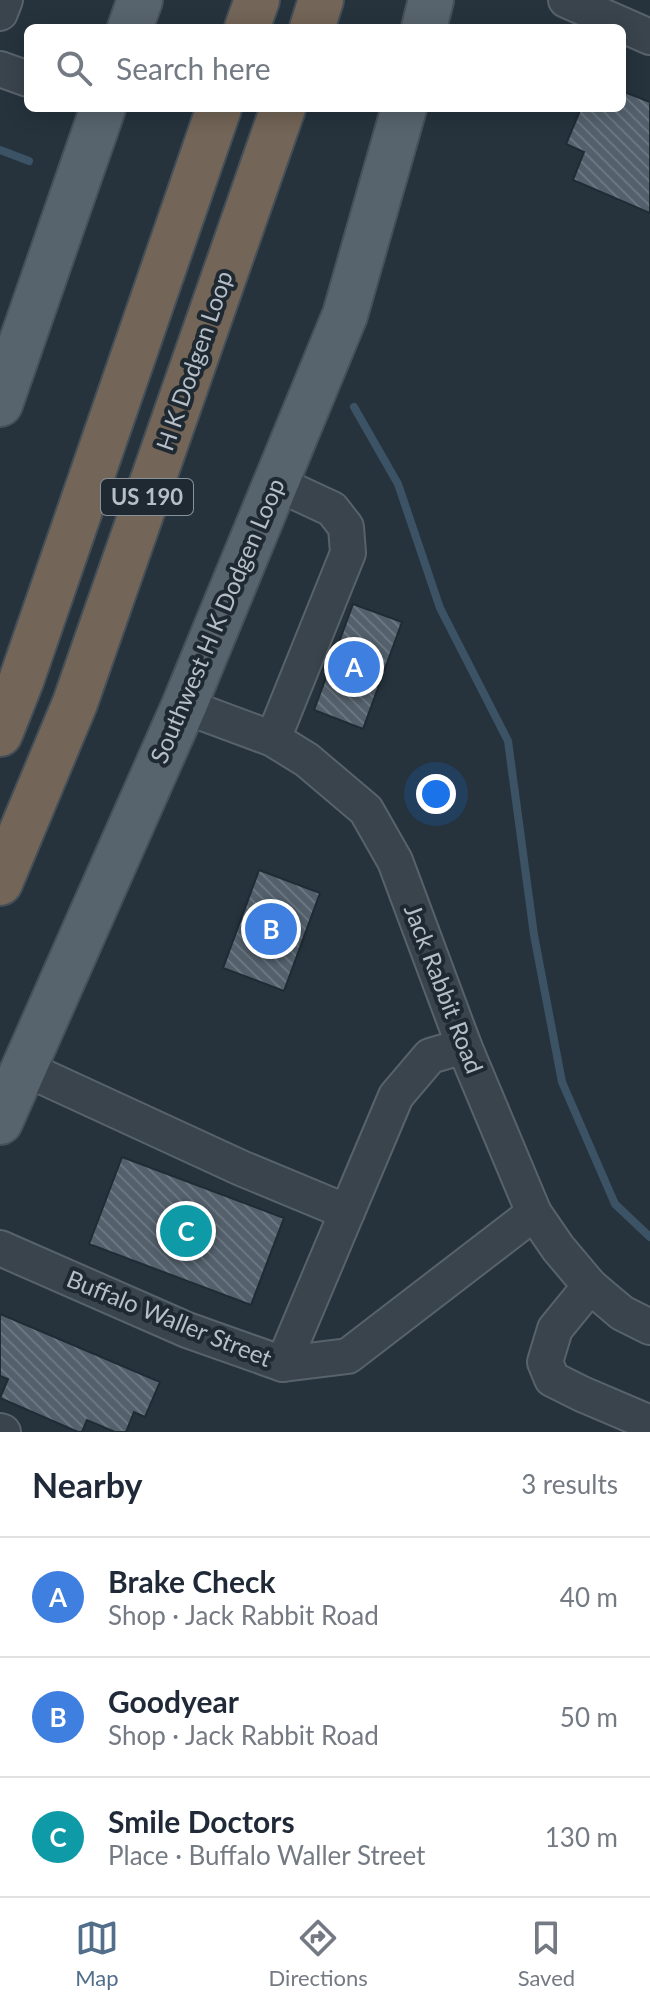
<!DOCTYPE html>
<html lang="en">
<head>
<meta charset="utf-8">
<style>
  body { margin:0; font-family:Lato,sans-serif; background:#f2f2f3; color:#1f2937 }
  .you { position:absolute; left:436px; top:794px; width:28px; height:28px; margin:-20px; border:6px solid #fff; border-radius:50%; background:#1a73e8; box-shadow:0 0 0 12px #1a73e833 }
  .badge { display:grid; place-items:center; width:52px; height:52px; border-radius:50%; background:#526e8b; color:#fff; font-size:26px; font-weight:700 }
  .pin { position:absolute; translate:-50% -50%; border:4px solid #fff; box-shadow:0 2px 8px #0006 }
  .list { margin:0; padding:0; list-style:none }
  h2 { display:flex; justify-content:space-between; align-items:center; height:104px; margin:0; padding:0 32px; font-size:34px }
  h2 small { font-size:26px; font-weight:400; color:#747a83 }
  .list li { display:grid; grid-template-columns:52px 1fr auto; gap:24px; align-items:center; box-sizing:border-box; height:120px; padding:0 32px; border-top:2px solid #e0e1e3 }
  .list b { display:block; font-size:30px; white-space:nowrap }
  .list p { margin:0; font-size:26px; white-space:nowrap; color:#747a83 }
  .list em { font-size:26px; font-style:normal; color:#747a83 }
  .icon { flex:none; width:44px; height:44px; fill:none; stroke:currentColor; stroke-width:2; stroke-linecap:round; stroke-linejoin:round }
  .map { position:relative; flex:none; width:650px; height:1432px; overflow:hidden }
  .search { position:absolute; background:#fff; box-shadow:0 4px 20px #0003; left:24px; right:24px; top:24px; height:88px; display:flex; align-items:center; gap:20px; box-sizing:border-box; padding:0 28px; border-radius:12px; color:#747a83; font-size:30px }
  .sheet { height:464px; background:#fff }
  nav { display:flex; justify-content:space-around; align-items:center; box-sizing:border-box; height:112px; border-top:2px solid #e0e1e3; background:#fff; font-size:22px; color:#747a83 }
  nav a { display:grid; justify-items:center; gap:4px }
  nav .on { color:#526e8b }
  .map>svg:first-child { display:block }
  .lines { fill:none; stroke-linecap:round; stroke-linejoin:round }
  .stream { stroke:#3c5365; stroke-width:8 }
  .building { fill:url(#building-back-hatch); stroke:#212b34; stroke-width:2 }
  .minor-casing { stroke:#58626b; stroke-width:38 }
  .major-casing { stroke:#465059; stroke-width:48 }
  .highway-casing { stroke:#454f58; stroke-width:48 }
  .minor { stroke:#3a444d; stroke-width:34 }
  .major { stroke:#58646d; stroke-width:44 }
  .highway { stroke:#736557; stroke-width:44 }
  .labels { text-anchor:middle; stroke-width:8; stroke-linejoin:round; paint-order:stroke }
  .shield { fill:#1f2932; stroke:#89929b; stroke-width:2 }
  .shield-label { font-size:22px; font-weight:bold; fill:#b6bfc8 }
  .street-label { font-size:24px; fill:#b6bfc8; stroke:#1f2932 }
</style>
</head>
<body>
<div class="map">
<svg width="650" height="1432" viewBox="0 0 650 1432">
  <defs>
    <pattern id="building-back-hatch" width="6" height="6" patternUnits="userSpaceOnUse" patternTransform="scale(2)"><rect width="6" height="6" fill="#54616d"/><path d="M-1 5l2 2M0 0l6 6M5-1l2 2" fill="none" stroke="#6a7680"/></pattern>
  </defs>
  <rect width="100%" height="100%" fill="#26333d"/>
  <g class="lines">
    <g class="stream">
      <path d="M 0,150 L 29,161"/>
      <path d="M 354,407 L 398,484 L 440,608 L 508,741 L 534,935 L 562,1082 L 615,1204 L 650,1237"/>
    </g>
  </g>
  <g class="building">
    <path d="M 622,91 L 650,102 L 650,213 L 573,180 L 584,152 L 566,144 L 581,108 L 622,108 Z"/>
    <path d="M 353,604 L 402,622 L 363,729 L 314,710 Z"/>
    <path d="M 259,870 L 320,893 L 284,991 L 223,968 Z"/>
    <path d="M 122,1157 L 284,1218 L 251,1305 L 89,1244 Z"/>
    <path d="M 0,1314 L 160,1382 L 145,1417 L 134,1412 L 126,1432 L 115,1432 L 87,1420 L 82,1432 L 78,1432 L 0,1398 L 8,1379 L 0,1376 Z"/>
  </g>
  <g class="lines">
    <defs>
      <g id="minor">
        <path d="M 566,0 L 650,37"/>
        <path d="M 0,13 L 5,0"/>
        <path d="M 0,69 L 28,79"/>
        <path d="M 184,706 L 273,739 L 307,760 L 366,810 L 395,861 L 464,1046 L 534,1213 L 558,1248 L 590,1286 L 622,1313 L 650,1327"/>
        <path d="M 273,739 L 348,553 L 346,527 L 332,509 L 276,483"/>
        <path d="M 24,1068 L 241,1168 L 347,1212 L 283,1364"/>
        <path d="M 347,1212 L 396,1096 L 430,1056 L 464,1046"/>
        <path d="M 0,1248 L 187,1330 L 283,1364 L 348,1356 L 534,1213"/>
        <path d="M 590,1286 L 555,1329 L 545,1362 L 552,1379 L 582,1394 L 650,1423"/>
        <path d="M 0,1431 L 3,1432"/>
      </g>
      <g id="major">
        <path d="M 130,28 L 140,0"/>
        <path d="M 424,28 L 431,0"/>
        <path d="M 0,404 L 103,108"/>
        <path d="M 0,1122 L 184,706 L 345,315 L 404,108"/>
      </g>
      <g id="highway">
        <path d="M 247,28 L 257,0"/>
        <path d="M 312,28 L 321,0"/>
        <path d="M 0,734 L 21,681 L 219,108"/>
        <path d="M 0,883 L 75,703 L 283,108"/>
      </g>
    </defs>
    <use href="#minor" class="minor-casing"/>
    <use href="#major" class="major-casing"/>
    <use href="#highway" class="highway-casing"/>
    <use href="#minor" class="minor"/>
    <use href="#major" class="major"/>
    <use href="#highway" class="highway"/>
  </g>
  <g class="labels">
    <rect class="shield" x="101" y="479" width="92" height="36" rx="6"/>
    <g class="shield-label">
      <text x="147" y="505">US 190</text>
    </g>
    <g class="street-label">
      <text transform="translate(195 361) rotate(-71)" y="8">H K Dodgen Loop</text>
      <text transform="translate(218 621) rotate(-67)" y="8">Southwest H K Dodgen Loop</text>
      <text transform="translate(443 989) rotate(69)" y="8">Jack Rabbit Road</text>
      <text transform="translate(169 1319) rotate(22)" y="8">Buffalo Waller Street</text>
    </g>
  </g>
</svg>
<div class="you"></div>
<div class="pin badge" style="left:354px;top:667px;background:#3f7fe0">A</div>
<div class="pin badge" style="left:271px;top:929px;background:#3f7fe0">B</div>
<div class="pin badge" style="left:186px;top:1231px;background:#0f9aa8">C</div>
<div class="search"><svg class="icon" aria-label="search" viewBox="0 0 24 24"><circle cx="10" cy="10" r="6"/><path d="M15 15l6 6"/></svg>Search here</div>
</div>
<section class="sheet">
<h2>Nearby<small>3 results</small></h2>
<ul class="list">
<li><span class="badge" style="background:#3f7fe0">A</span><div><b>Brake Check</b><p>Shop · Jack Rabbit Road</p></div><em>40 m</em></li>
<li><span class="badge" style="background:#3f7fe0">B</span><div><b>Goodyear</b><p>Shop · Jack Rabbit Road</p></div><em>50 m</em></li>
<li><span class="badge" style="background:#0f9aa8">C</span><div><b>Smile Doctors</b><p>Place · Buffalo Waller Street</p></div><em>130 m</em></li>
</ul>
</section>
<nav>
<a class="on"><svg class="icon" aria-label="map" viewBox="0 0 24 24"><path d="M3 6l6-2 6 2 6-2v14l-6 2-6-2-6 2zM9 4v14M15 6v14"/></svg>Map</a>
<a><svg class="icon" aria-label="directions" viewBox="0 0 24 24"><path d="M12 3l9 9-9 9-9-9zM9 14v-3h6M13 9l2 2-2 2"/></svg>Directions</a>
<a><svg class="icon" aria-label="saved" viewBox="0 0 24 24"><path d="M7 4h10v16l-5-4-5 4z"/></svg>Saved</a>
</nav>
</body>
</html>
